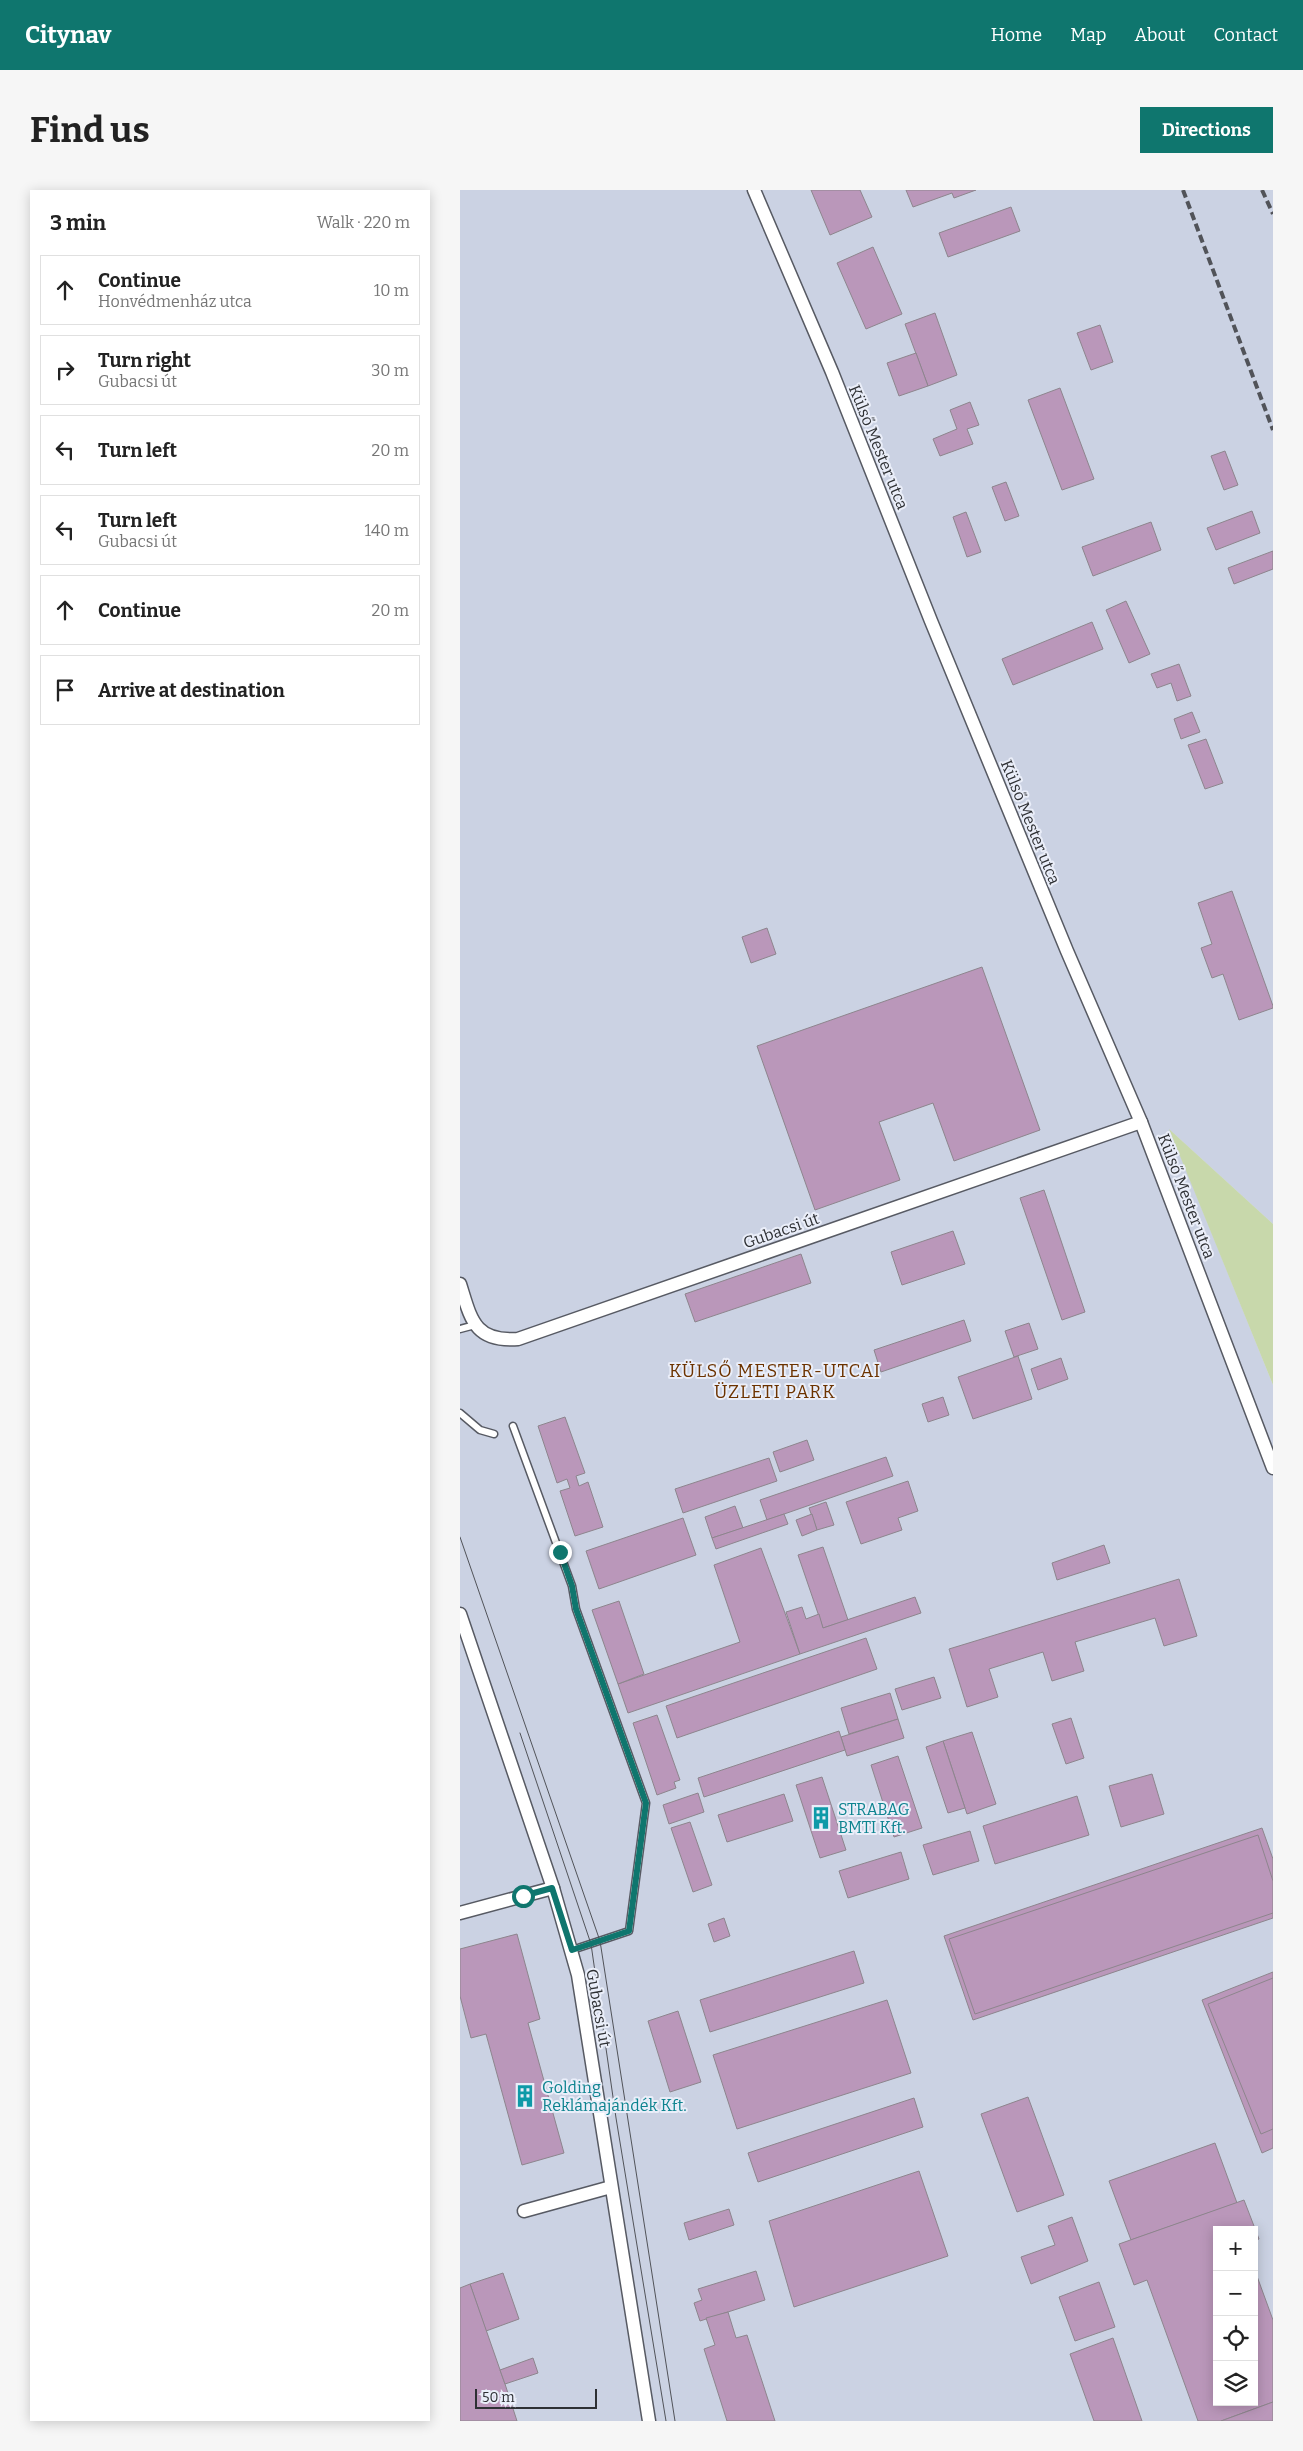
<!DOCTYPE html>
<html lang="en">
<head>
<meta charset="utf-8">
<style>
  body { margin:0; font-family:Bitter,serif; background:#f6f6f6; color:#222 }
  .controls { position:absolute; right:15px; bottom:15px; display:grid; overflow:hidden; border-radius:0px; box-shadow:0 2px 12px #0003 }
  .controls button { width:45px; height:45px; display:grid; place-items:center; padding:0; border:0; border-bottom:1px solid #e0e0e0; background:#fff; color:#222; font:25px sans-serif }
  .scale { position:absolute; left:15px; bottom:12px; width:122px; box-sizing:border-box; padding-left:5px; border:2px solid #2e3034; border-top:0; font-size:14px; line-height:18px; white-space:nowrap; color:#2e3034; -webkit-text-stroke:4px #eaeef9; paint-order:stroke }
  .stop { position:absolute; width:15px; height:15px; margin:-11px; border:4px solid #0f766e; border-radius:50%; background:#fff }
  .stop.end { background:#0f766e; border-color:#fff; box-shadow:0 1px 5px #0008 }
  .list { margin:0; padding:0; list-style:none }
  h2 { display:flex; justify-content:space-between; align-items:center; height:65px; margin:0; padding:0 20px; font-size:21px }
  h2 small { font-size:16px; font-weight:400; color:#767676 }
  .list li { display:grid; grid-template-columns:32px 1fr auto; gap:15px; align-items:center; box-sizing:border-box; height:70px; margin:0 10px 10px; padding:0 10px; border:1px solid #e0e0e0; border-radius:0px }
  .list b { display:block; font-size:19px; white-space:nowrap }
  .list p { margin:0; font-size:16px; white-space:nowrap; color:#767676 }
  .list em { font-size:16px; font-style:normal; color:#767676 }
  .icon { flex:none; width:28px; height:28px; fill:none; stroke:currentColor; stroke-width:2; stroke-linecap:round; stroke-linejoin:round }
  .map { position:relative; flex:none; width:813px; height:2231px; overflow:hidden; border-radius:0px }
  header { display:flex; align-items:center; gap:30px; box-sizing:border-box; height:70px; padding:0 25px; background:#0f766e; color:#fff }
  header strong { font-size:24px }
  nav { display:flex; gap:28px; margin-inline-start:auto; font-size:18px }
  .intro { display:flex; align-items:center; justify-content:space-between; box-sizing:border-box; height:120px; padding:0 30px }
  h1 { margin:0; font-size:35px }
  .button { padding:12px 22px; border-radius:0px; background:#0f766e; color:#fff; font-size:18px; font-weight:700 }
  main { display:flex; gap:30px; padding:0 30px }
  aside { flex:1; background:#fff; border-radius:0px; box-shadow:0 2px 12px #0003 }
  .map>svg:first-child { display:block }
  .built { fill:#cbd2e3; fill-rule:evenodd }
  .green { fill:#c8d8ab }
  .building { fill:#ba97ba; stroke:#8d858d }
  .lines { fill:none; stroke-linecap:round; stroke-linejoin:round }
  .lane-casing { stroke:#575a63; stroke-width:9 }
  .street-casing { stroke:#575a63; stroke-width:15 }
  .lane { stroke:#fff; stroke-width:6 }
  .street { stroke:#fff; stroke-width:12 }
  .tram { stroke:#515359; stroke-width:1 }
  .rail { stroke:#515359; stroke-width:4; stroke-dasharray:8 4; stroke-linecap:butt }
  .route { stroke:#0f766e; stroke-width:6 }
  .labels { text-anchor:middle; stroke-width:4; stroke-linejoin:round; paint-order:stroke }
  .street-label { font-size:16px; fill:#2e3034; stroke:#eaeef9 }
  .culture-label { font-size:16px; fill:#0d838f; stroke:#eaeef9; text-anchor:start }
  .neighbourhood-label { font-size:18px; letter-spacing:1px; fill:#6c3300; stroke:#eaeef9 }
</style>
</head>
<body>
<header>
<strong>Citynav</strong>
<nav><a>Home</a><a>Map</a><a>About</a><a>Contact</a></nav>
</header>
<div class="intro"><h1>Find us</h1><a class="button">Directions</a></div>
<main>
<aside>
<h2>3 min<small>Walk · 220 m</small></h2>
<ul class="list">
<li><svg class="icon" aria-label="ahead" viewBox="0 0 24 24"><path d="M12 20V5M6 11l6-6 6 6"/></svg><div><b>Continue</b><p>Honvédmenház utca</p></div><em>10 m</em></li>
<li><svg class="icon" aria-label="right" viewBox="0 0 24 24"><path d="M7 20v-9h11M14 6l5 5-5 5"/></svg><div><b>Turn right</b><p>Gubacsi út</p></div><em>30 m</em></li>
<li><svg class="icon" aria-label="left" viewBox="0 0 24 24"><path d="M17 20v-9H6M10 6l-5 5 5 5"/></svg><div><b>Turn left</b></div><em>20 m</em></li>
<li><svg class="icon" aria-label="left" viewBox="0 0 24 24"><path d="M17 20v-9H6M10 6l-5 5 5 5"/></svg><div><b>Turn left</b><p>Gubacsi út</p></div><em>140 m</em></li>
<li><svg class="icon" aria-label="ahead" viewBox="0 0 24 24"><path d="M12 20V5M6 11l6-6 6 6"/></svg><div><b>Continue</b></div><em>20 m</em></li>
<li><svg class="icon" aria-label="arrive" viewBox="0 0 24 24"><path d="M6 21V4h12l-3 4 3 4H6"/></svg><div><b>Arrive at destination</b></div></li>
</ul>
</aside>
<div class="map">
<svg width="813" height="2231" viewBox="0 0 813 2231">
  <rect width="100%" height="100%" fill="#dde1ec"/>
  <path class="built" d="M 0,0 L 813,0 L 813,1034 L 710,940 L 813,1195 L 813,2231 L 0,2231 ZM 757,2040 L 794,2040 L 794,2212 L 757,2212 Z"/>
  <path class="green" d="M 709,939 L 813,1034 L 813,1195 Z"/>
  <g class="building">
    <path d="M 351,0 L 400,0 L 412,27 L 370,45 Z"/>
    <path d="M 446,0 L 516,0 L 494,8 L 492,3 L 453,17 Z"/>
    <path d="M 551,17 L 560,41 L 488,67 L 479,43 Z"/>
    <path d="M 413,57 L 442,124 L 406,139 L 377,73 Z"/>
    <path d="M 475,123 L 497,185 L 468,196 L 445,134 Z"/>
    <path d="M 640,135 L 653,172 L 631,180 L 617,143 Z"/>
    <path d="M 456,163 L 468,196 L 439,206 L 427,173 Z"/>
    <path d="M 600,198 L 634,289 L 602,300 L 568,210 Z"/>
    <path d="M 510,212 L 519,235 L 507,239 L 513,254 L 480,266 L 473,249 L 497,239 L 490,220 Z"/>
    <path d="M 765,261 L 778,295 L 764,300 L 751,266 Z"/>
    <path d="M 546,292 L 559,326 L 545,331 L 532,297 Z"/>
    <path d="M 792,321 L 800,343 L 756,360 L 747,338 Z"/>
    <path d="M 506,322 L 521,362 L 507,367 L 493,327 Z"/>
    <path d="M 691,332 L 701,360 L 633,386 L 622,357 Z"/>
    <path d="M 813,361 L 813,379 L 774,394 L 768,378 Z"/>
    <path d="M 666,411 L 690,464 L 669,473 L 646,420 Z"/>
    <path d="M 632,432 L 643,459 L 553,495 L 542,469 Z"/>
    <path d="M 719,474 L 731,506 L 717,511 L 711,493 L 697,498 L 691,484 Z"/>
    <path d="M 732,522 L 740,542 L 721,549 L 714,529 Z"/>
    <path d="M 746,549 L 763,593 L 745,599 L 728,555 Z"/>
    <path d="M 772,701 L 813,816 L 813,818 L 779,830 L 763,784 L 752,788 L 741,758 L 752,754 L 738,713 Z"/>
    <path d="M 307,738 L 316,764 L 291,773 L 282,747 Z"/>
    <path d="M 522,777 L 580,940 L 494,971 L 473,913 L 419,932 L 440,990 L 355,1020 L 297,856 Z"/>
    <path d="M 584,1000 L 625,1122 L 602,1130 L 560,1008 Z"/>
    <path d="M 493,1041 L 505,1074 L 442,1095 L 431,1062 Z"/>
    <path d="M 341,1064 L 351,1093 L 235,1132 L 225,1104 Z"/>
    <path d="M 504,1130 L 511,1151 L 421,1182 L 414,1160 Z"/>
    <path d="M 569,1133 L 578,1159 L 554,1167 L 545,1141 Z"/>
    <path d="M 558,1166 L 572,1209 L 513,1229 L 498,1187 Z"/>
    <path d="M 601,1168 L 608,1189 L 578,1200 L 571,1179 Z"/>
    <path d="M 483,1207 L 489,1225 L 468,1232 L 462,1214 Z"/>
    <path d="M 105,1227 L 125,1283 L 116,1286 L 119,1296 L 128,1292 L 143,1337 L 115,1346 L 100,1301 L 110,1298 L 107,1289 L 97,1293 L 78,1236 Z"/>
    <path d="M 347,1250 L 354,1270 L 320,1282 L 313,1262 Z"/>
    <path d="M 426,1267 L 433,1286 L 307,1330 L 300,1310 Z"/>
    <path d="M 309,1268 L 317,1291 L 223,1323 L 215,1299 Z"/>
    <path d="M 448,1291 L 458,1321 L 438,1328 L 442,1340 L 401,1354 L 386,1312 Z"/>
    <path d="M 366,1312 L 374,1335 L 357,1340 L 349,1318 Z"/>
    <path d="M 275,1316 L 283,1338 L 252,1348 L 245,1327 Z"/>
    <path d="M 324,1324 L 328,1334 L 256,1359 L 252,1348 Z"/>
    <path d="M 352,1324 L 357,1340 L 342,1346 L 336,1330 Z"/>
    <path d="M 223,1328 L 236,1365 L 139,1399 L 126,1361 Z"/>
    <path d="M 644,1355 L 650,1373 L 597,1390 L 592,1373 Z"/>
    <path d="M 363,1357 L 388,1430 L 363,1438 L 338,1365 Z"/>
    <path d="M 301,1358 L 340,1464 L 168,1523 L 158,1494 L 280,1452 L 254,1375 Z"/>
    <path d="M 719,1389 L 737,1446 L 704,1456 L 695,1428 L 615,1452 L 624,1481 L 592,1491 L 583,1462 L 529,1479 L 538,1507 L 507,1517 L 489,1459 Z"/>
    <path d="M 455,1407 L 461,1423 L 340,1464 L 326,1422 L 342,1417 L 346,1429 L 359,1424 L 363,1438 Z"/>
    <path d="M 159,1411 L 184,1484 L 158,1494 L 132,1420 Z"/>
    <path d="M 406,1448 L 417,1479 L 217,1548 L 206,1516 Z"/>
    <path d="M 474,1487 L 481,1508 L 442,1520 L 435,1499 Z"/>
    <path d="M 430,1503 L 438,1529 L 389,1544 L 381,1518 Z"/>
    <path d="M 197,1525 L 220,1590 L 214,1592 L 216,1598 L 197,1605 L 173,1533 Z"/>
    <path d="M 611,1528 L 624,1568 L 606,1574 L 592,1534 Z"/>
    <path d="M 438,1529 L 444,1548 L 387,1566 L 381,1547 Z"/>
    <path d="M 379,1541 L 385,1560 L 244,1607 L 238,1588 Z"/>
    <path d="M 512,1542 L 536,1614 L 507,1624 L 483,1551 Z"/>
    <path d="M 483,1551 L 505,1618 L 488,1623 L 466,1557 Z"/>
    <path d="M 438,1566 L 462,1638 L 434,1647 L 411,1575 Z"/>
    <path d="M 692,1584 L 704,1624 L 661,1637 L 649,1596 Z"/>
    <path d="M 362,1587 L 386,1660 L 360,1668 L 336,1595 Z"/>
    <path d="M 238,1603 L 244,1622 L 209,1634 L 203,1615 Z"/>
    <path d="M 324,1604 L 333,1631 L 267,1652 L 258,1625 Z"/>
    <path d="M 617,1606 L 629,1645 L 535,1674 L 523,1636 Z"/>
    <path d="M 230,1632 L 252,1695 L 233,1702 L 211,1638 Z"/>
    <path d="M 802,1638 L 813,1669 L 813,1728 L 513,1830 L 484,1746 Z"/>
    <path d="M 510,1641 L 519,1671 L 473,1685 L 463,1655 Z"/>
    <path d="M 798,1645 L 813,1691 L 813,1723 L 515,1824 L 489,1749 Z"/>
    <path d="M 441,1662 L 449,1689 L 388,1708 L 379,1681 Z"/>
    <path d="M 264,1728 L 270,1746 L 254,1752 L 248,1734 Z"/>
    <path d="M 57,1744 L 80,1829 L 68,1833 L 104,1963 L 62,1975 L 26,1844 L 11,1848 L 0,1806 L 0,1759 Z"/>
    <path d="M 394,1761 L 404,1793 L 250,1842 L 240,1810 Z"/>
    <path d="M 813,1782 L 813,1958 L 802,1963 L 742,1810 Z"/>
    <path d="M 813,1788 L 813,1939 L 801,1944 L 748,1814 Z"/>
    <path d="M 427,1810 L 451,1883 L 277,1939 L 253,1865 Z"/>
    <path d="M 218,1821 L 241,1892 L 210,1902 L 188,1831 Z"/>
    <path d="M 568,1907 L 604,2005 L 557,2022 L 521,1924 Z"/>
    <path d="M 454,1908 L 463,1937 L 298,1992 L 288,1963 Z"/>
    <path d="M 755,1953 L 777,2013 L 671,2050 L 649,1991 Z"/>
    <path d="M 459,1981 L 488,2066 L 334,2117 L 309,2031 Z"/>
    <path d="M 784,2010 L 799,2049 L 794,2051 L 794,2040 L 757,2040 L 757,2212 L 794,2212 L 794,2078 L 813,2130 L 813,2212 L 761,2231 L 738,2231 L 687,2090 L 674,2095 L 659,2054 Z"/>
    <path d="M 269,2019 L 274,2035 L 229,2050 L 224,2033 Z"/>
    <path d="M 612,2027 L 628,2071 L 571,2094 L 561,2067 L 595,2055 L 588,2036 Z"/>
    <path d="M 296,2081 L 305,2110 L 240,2131 L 234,2113 L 242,2110 L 238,2099 Z"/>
    <path d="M 43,2083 L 59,2129 L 26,2141 L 10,2094 Z"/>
    <path d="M 639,2092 L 655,2137 L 615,2151 L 599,2107 Z"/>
    <path d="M 10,2094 L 45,2194 L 57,2231 L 0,2231 L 0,2098 Z"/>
    <path d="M 268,2122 L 276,2148 L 287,2145 L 315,2231 L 267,2231 L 244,2159 L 255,2155 L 246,2128 Z"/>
    <path d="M 653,2148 L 682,2231 L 634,2231 L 610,2164 Z"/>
    <path d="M 73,2168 L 78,2183 L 45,2194 L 40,2180 Z"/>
    <path d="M 813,2212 L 813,2231 L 761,2231 Z"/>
  </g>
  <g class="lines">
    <defs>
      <g id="lane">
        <path d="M 0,1139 L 15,1135"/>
        <path d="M 0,1223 L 20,1240 L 34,1244"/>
        <path d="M 53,1236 L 112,1396 L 116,1419 L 186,1613 L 169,1741 L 112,1760"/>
      </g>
      <g id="street">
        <path d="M 294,0 L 372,182 L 471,431 L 607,761 L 681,932 L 813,1278"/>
        <path d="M 0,1094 C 11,1129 14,1152 58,1149 L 681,932"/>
        <path d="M 0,1424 L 93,1698 L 118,1785 L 189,2231"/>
        <path d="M 0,1723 L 93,1698"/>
        <path d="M 64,2021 L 151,1997"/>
      </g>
    </defs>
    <use href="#lane" class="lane-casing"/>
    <use href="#street" class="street-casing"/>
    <use href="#lane" class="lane"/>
    <use href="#street" class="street"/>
    <g class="tram">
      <path d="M 0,1347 L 140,1751 L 215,2231"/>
      <path d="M 60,1543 L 131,1754 L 156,1928 L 206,2231"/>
    </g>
    <g class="rail">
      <path d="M 723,0 L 813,240"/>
      <path d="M 802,0 L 813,24"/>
    </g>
  </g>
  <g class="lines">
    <path class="route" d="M 63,1706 L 92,1698 L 112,1760 L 169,1741 L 186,1613 L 116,1419 L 112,1396 L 100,1362"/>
  </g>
  <defs>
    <symbol id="building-bare" viewBox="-9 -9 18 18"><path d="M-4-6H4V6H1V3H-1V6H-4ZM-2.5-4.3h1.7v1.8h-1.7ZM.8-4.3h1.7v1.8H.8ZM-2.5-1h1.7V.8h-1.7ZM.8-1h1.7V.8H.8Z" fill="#0f9aa8" stroke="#eaeef9" stroke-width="2.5" paint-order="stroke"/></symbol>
  </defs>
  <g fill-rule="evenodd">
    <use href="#building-bare" x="345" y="1612" width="32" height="32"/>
    <use href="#building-bare" x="49" y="1890" width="32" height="32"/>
  </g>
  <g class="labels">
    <g class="street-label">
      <text transform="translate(419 257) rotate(68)" y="6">Külső Mester utca</text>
      <text transform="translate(571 632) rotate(68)" y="6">Külső Mester utca</text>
      <text transform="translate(727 1006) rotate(69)" y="6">Külső Mester utca</text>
      <text transform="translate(321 1040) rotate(-19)" y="6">Gubacsi út</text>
      <text transform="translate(139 1818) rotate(80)" y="6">Gubacsi út</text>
    </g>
    <g class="culture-label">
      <text x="378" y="1625">STRABAG<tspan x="378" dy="18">BMTI Kft.</tspan></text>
      <text x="82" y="1903">Golding<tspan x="82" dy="18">Reklámajándék Kft.</tspan></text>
    </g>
    <g class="neighbourhood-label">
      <text x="315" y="1187">KÜLSŐ MESTER-UTCAI<tspan x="315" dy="21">ÜZLETI PARK</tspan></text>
    </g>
  </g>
</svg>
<div class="controls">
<button>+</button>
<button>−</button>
<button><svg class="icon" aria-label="locate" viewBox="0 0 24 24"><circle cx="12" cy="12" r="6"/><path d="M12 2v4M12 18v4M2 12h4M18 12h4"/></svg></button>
<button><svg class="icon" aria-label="layers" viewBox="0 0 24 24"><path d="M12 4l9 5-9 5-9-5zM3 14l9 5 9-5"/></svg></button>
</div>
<div class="scale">50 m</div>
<div class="stop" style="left:63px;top:1706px"></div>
<div class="stop end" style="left:100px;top:1362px"></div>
</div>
</main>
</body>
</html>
